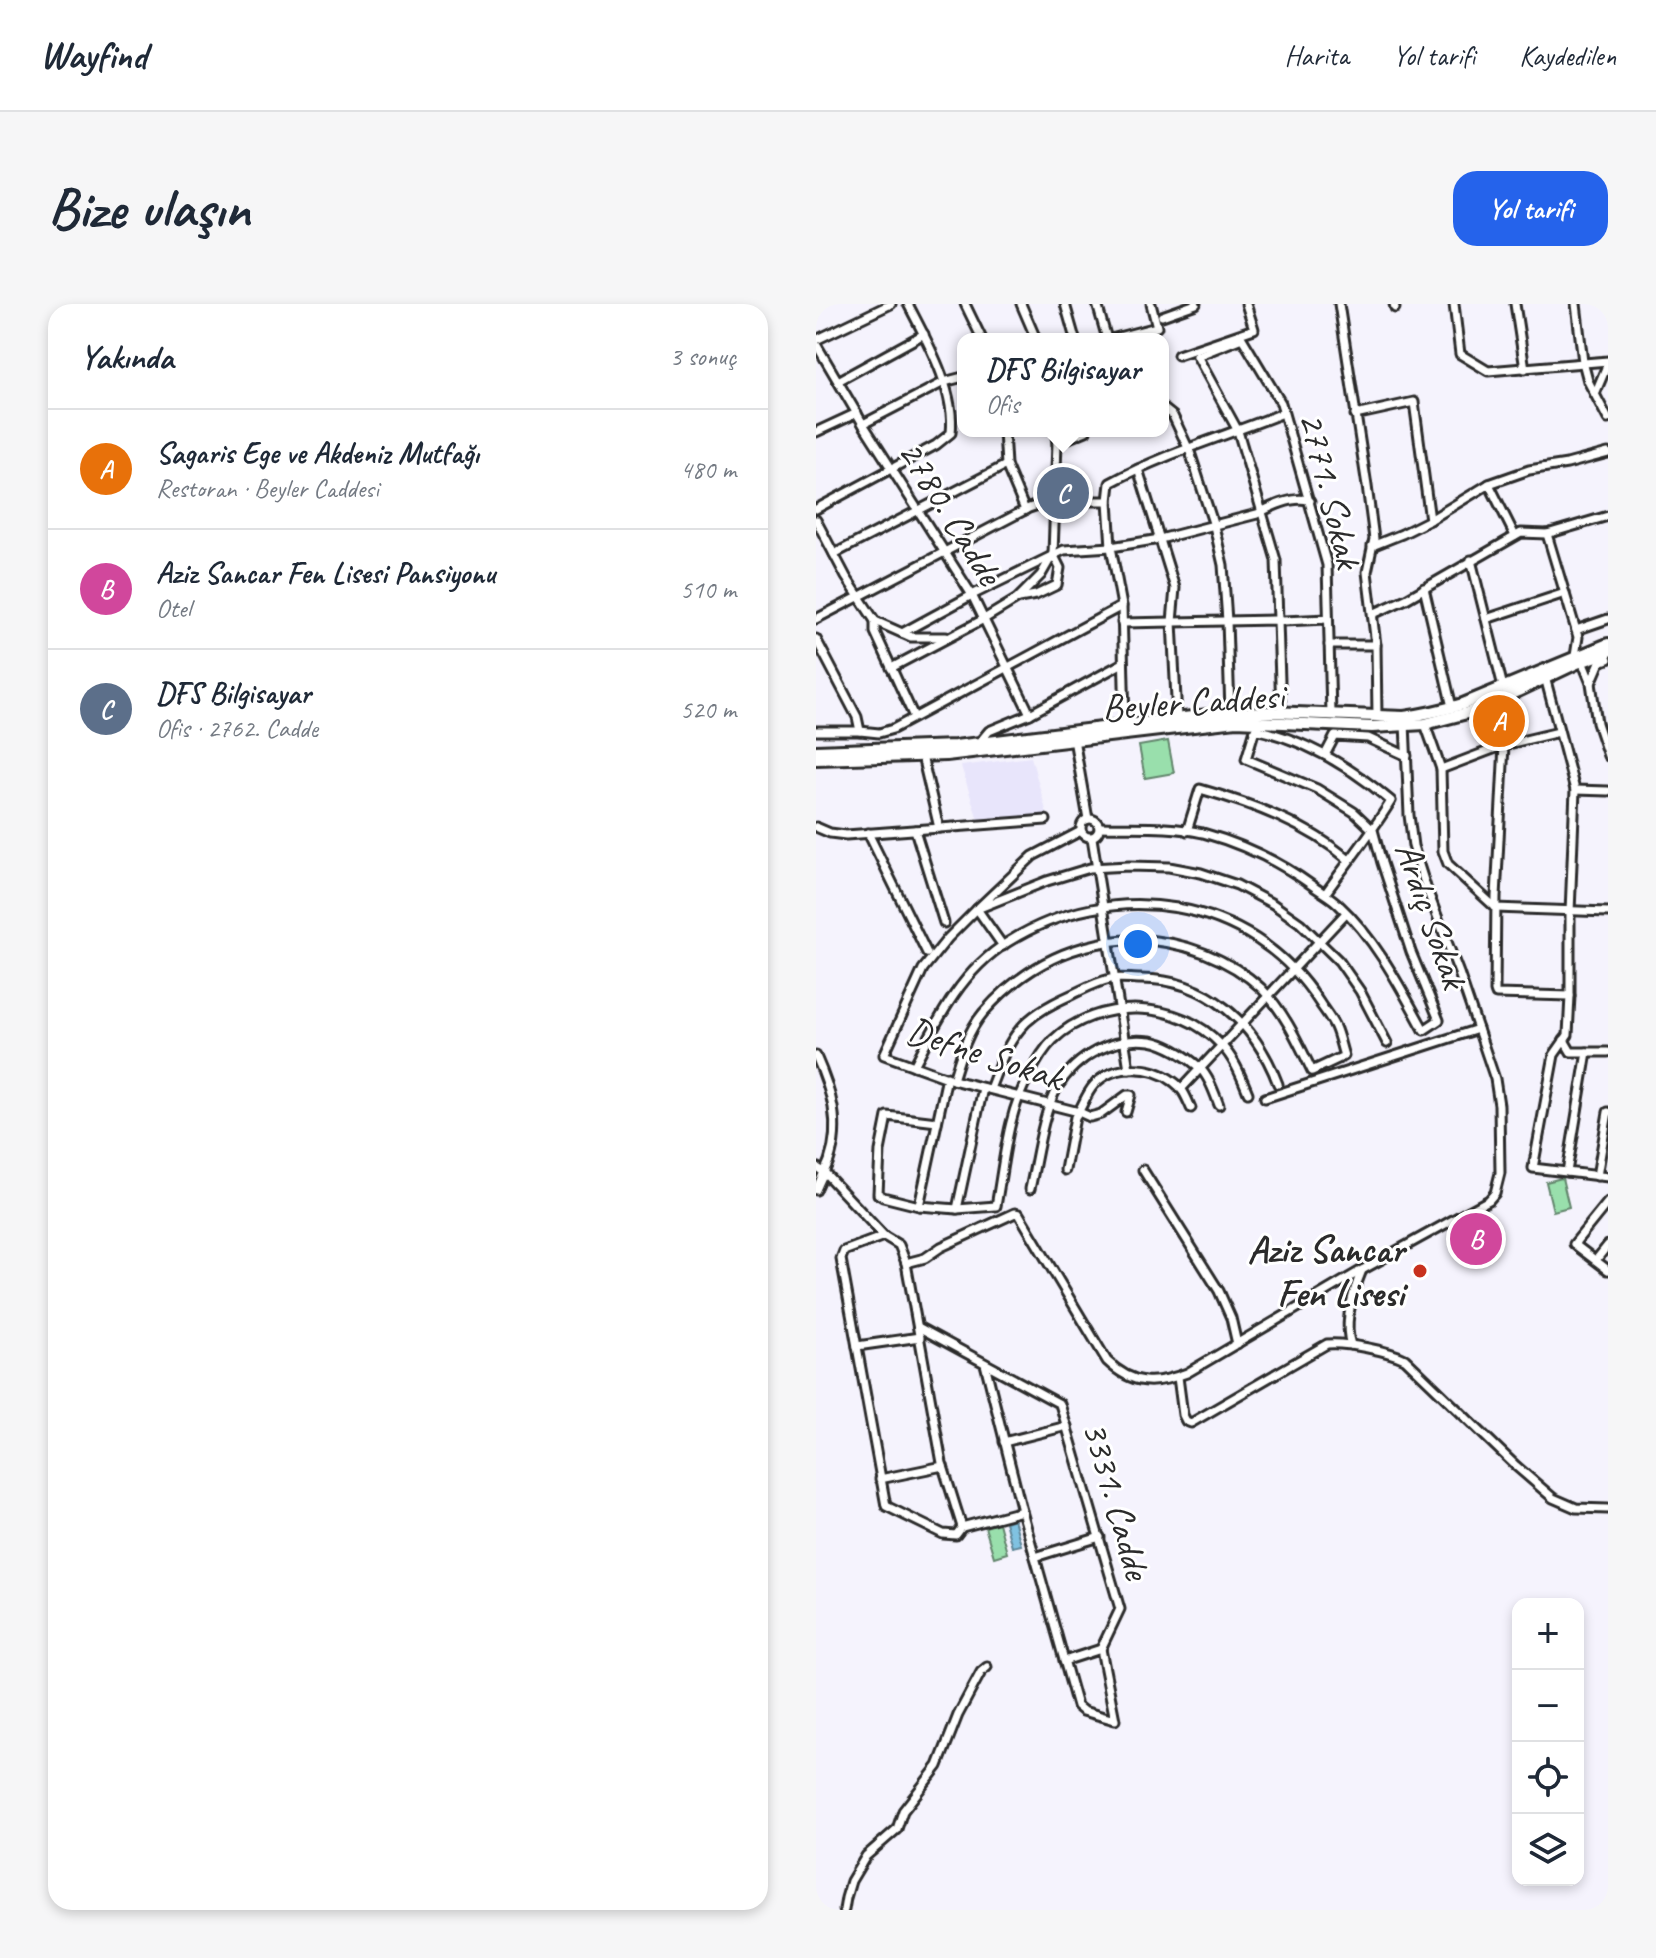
<!DOCTYPE html>
<html lang="tr">
<head>
<meta charset="utf-8">
<style>
  body { margin:0; font-family:Caveat,sans-serif; background:#f6f6f7; color:#1f2937 }
  .controls { position:absolute; right:24px; bottom:24px; display:grid; overflow:hidden; border-radius:16px; box-shadow:0 4px 12px #0003 }
  .controls button { width:72px; height:72px; display:grid; place-items:center; padding:0; border:0; border-bottom:2px solid #e0e1e3; background:#fff; color:#1f2937; font:40px sans-serif }
  .you { position:absolute; left:322px; top:640px; width:28px; height:28px; margin:-20px; border:6px solid #fff; border-radius:50%; background:#1a73e8; box-shadow:0 0 0 12px #1a73e833 }
  .badge { display:grid; place-items:center; width:52px; height:52px; border-radius:50%; background:#2563eb; color:#fff; font-size:26px; font-weight:700 }
  .pin { position:absolute; translate:-50% -50%; border:4px solid #fff; box-shadow:0 2px 8px #0006 }
  .popup { position:absolute; left:141px; top:29px; width:212px; height:104px; box-sizing:border-box; display:grid; place-content:center; border-radius:16px; background:#fff; filter:drop-shadow(0 2px 6px #0005); font-size:26px; white-space:nowrap; color:#747a83 }
  .popup b { font-size:30px; color:#1f2937 }
  .popup::after { content:''; position:absolute; left:50%; top:100%; margin-left:-16px; border:16px solid transparent; border-top-color:#fff }
  .list { margin:0; padding:0; list-style:none }
  h2 { display:flex; justify-content:space-between; align-items:center; height:104px; margin:0; padding:0 32px; font-size:34px }
  h2 small { font-size:26px; font-weight:400; color:#747a83 }
  .list li { display:grid; grid-template-columns:52px 1fr auto; gap:24px; align-items:center; box-sizing:border-box; height:120px; padding:0 32px; border-top:2px solid #e0e1e3 }
  .list b { display:block; font-size:30px; white-space:nowrap }
  .list p { margin:0; font-size:26px; white-space:nowrap; color:#747a83 }
  .list em { font-size:26px; font-style:normal; color:#747a83 }
  .icon { flex:none; width:44px; height:44px; fill:none; stroke:currentColor; stroke-width:2; stroke-linecap:round; stroke-linejoin:round }
  .map { position:relative; flex:none; width:792px; height:1606px; overflow:hidden; border-radius:24px }
  header { display:flex; align-items:center; gap:48px; box-sizing:border-box; height:112px; padding:0 40px; background:#fff; border-bottom:2px solid #e0e1e3 }
  header strong { font-size:38px }
  nav { display:flex; gap:44px; margin-inline-start:auto; font-size:28px }
  .intro { display:flex; align-items:center; justify-content:space-between; box-sizing:border-box; height:192px; padding:0 48px }
  h1 { margin:0; font-size:56px }
  .button { padding:20px 36px; border-radius:24px; background:#2563eb; color:#fff; font-size:28px; font-weight:700 }
  main { display:flex; gap:48px; padding:0 48px }
  aside { flex:1; background:#fff; border-radius:24px; box-shadow:0 4px 12px #0003 }
  .map>svg:first-child { display:block }
  .built { fill:#e8e5fb }
  .green { fill:#99dfac; stroke:#62856c; stroke-width:2 }
  .water { fill:#80c2e1; stroke:#5e8698; stroke-width:2 }
  .lines { fill:none; stroke-linecap:round; stroke-linejoin:round }
  .minor-casing { stroke:#2b2b2b; stroke-width:13 }
  .secondary-casing { stroke:#2b2b2b; stroke-width:16 }
  .minor { stroke:#fff; stroke-width:7 }
  .secondary { stroke:#fff; stroke-width:10 }
  .poi-dot { fill:#c8321e; stroke:#fff; stroke-width:3 }
  .labels { text-anchor:middle; stroke-width:6; stroke-linejoin:round; paint-order:stroke }
  .street-label { font-size:38px; fill:#2b2b2b; stroke:#fff }
  .poi-label { font-size:38px; font-weight:bold; fill:#2b2b2b; stroke:#fff; text-anchor:end }
</style>
</head>
<body>
<header>
<strong>Wayfind</strong>
<nav><a>Harita</a><a>Yol tarifi</a><a>Kaydedilen</a></nav>
</header>
<div class="intro"><h1>Bize ulaşın</h1><a class="button">Yol tarifi</a></div>
<main>
<aside>
<h2>Yakında<small>3 sonuç</small></h2>
<ul class="list">
<li><span class="badge" style="background:#e8710a">A</span><div><b>Sagaris Ege ve Akdeniz Mutfağı</b><p>Restoran · Beyler Caddesi</p></div><em>480 m</em></li>
<li><span class="badge" style="background:#d1479c">B</span><div><b>Aziz Sancar Fen Lisesi Pansiyonu</b><p>Otel</p></div><em>510 m</em></li>
<li><span class="badge" style="background:#5c6f8a">C</span><div><b>DFS Bilgisayar</b><p>Ofis · 2762. Cadde</p></div><em>520 m</em></li>
</ul>
</aside>
<div class="map">
<svg width="792" height="1606" viewBox="0 0 792 1606">
  <rect width="100%" height="100%" fill="#f5f3fd"/>
  <filter id="ink" filterUnits="userSpaceOnUse"><feTurbulence type="fractalNoise" baseFrequency=".0125" numOctaves="2"/><feDisplacementMap in="SourceGraphic" scale="16" xChannelSelector="R" yChannelSelector="G"/><feConvolveMatrix kernelMatrix="1 2 1 2 8 2 1 2 1" color-interpolation-filters="sRGB"/></filter>
  <g filter="url(#ink)">
    <path class="built" d="M 215,453 L 231,510 L 162,516 L 145,462 Z"/>
    <g class="green">
      <path d="M 352,437 L 358,469 L 329,474 L 323,442 Z"/>
      <path d="M 746,874 L 753,903 L 737,907 L 730,878 Z"/>
      <path d="M 183,1219 L 191,1249 L 178,1253 L 169,1223 Z"/>
    </g>
    <path class="water" d="M 198,1215 L 205,1241 L 196,1243 L 189,1218 Z"/>
    <g class="lines">
      <defs>
        <g id="minor">
          <path d="M 149,0 L 166,35"/>
          <path d="M 205,0 L 220,35"/>
          <path d="M 249,0 L 259,35"/>
          <path d="M 281,0 L 291,35"/>
          <path d="M 523,0 L 551,182 L 558,235 L 551,268 L 560,341 L 561,412"/>
          <path d="M 578,0 L 579,4"/>
          <path d="M 638,0 L 644,50 L 672,67 L 792,57"/>
          <path d="M 699,0 L 709,65"/>
          <path d="M 760,0 L 767,58 L 772,77 L 792,115"/>
          <path d="M 346,12 L 380,0"/>
          <path d="M 295,35 L 341,23 L 335,0"/>
          <path d="M 0,36 L 75,0"/>
          <path d="M 0,40 L 47,120 L 156,291 L 214,410"/>
          <path d="M 362,51 L 438,25 L 430,0"/>
          <path d="M 22,77 L 108,30"/>
          <path d="M 779,90 L 792,59"/>
          <path d="M 347,104 L 357,112 L 374,148 L 398,222 L 407,261 L 411,317 L 414,408"/>
          <path d="M 539,111 L 598,98 L 614,216"/>
          <path d="M 47,120 L 128,78 L 147,73"/>
          <path d="M 188,127 L 190,161 L 209,206"/>
          <path d="M 0,128 L 41,109"/>
          <path d="M 241,139 L 270,127"/>
          <path d="M 322,165 L 359,284 L 356,318 L 361,414"/>
          <path d="M 673,180 L 699,232"/>
          <path d="M 0,205 L 120,141 L 135,129 C 140,87 111,37 92,0"/>
          <path d="M 0,216 L 30,273 L 59,317 L 59,328 L 98,413"/>
          <path d="M 731,230 L 762,333 L 759,352"/>
          <path d="M 556,242 L 586,230 L 614,216 L 673,180 L 713,166 L 751,160 L 792,149"/>
          <path d="M 18,250 L 190,161"/>
          <path d="M 655,256 L 687,383"/>
          <path d="M 608,284 L 636,403"/>
          <path d="M 203,294 L 220,291 L 241,281 L 244,264 L 237,250"/>
          <path d="M 557,310 L 590,295 L 705,229 L 731,230 L 792,212"/>
          <path d="M 0,315 L 213,204 L 239,195 L 249,197 L 292,197"/>
          <path d="M 670,315 L 749,289"/>
          <path d="M 59,317 L 95,333 L 130,333"/>
          <path d="M 306,319 L 460,316 L 467,317 L 512,315"/>
          <path d="M 760,326 L 792,315"/>
          <path d="M 86,329 L 156,291 L 248,246 L 295,243 L 344,235 L 441,210 C 454,203 479,191 494,197"/>
          <path d="M 0,335 L 41,413 L 44,427"/>
          <path d="M 513,341 L 560,341"/>
          <path d="M 792,355 L 784,358 L 775,379 L 781,419 L 792,452"/>
          <path d="M 766,357 L 775,379"/>
          <path d="M 75,364 L 168,315 L 201,295 L 225,271 L 237,250 L 241,139 L 239,127"/>
          <path d="M 729,373 L 759,486 L 754,608 L 754,692 L 752,731 L 738,751 L 717,864 L 792,873"/>
          <path d="M 465,408 L 460,256 L 422,127 L 381,52 L 426,34 L 465,99 L 511,261 L 515,410"/>
          <path d="M 309,420 L 306,302 L 295,243 L 292,197 L 294,179 C 349,149 410,132 467,109"/>
          <path d="M 609,420 L 625,465 L 688,441 L 743,428"/>
          <path d="M 0,427 L 44,427 L 63,429 L 77,425 L 306,302"/>
          <path d="M 258,435 L 272,515"/>
          <path d="M 163,439 L 173,427 L 214,410 L 307,359"/>
          <path d="M 688,441 L 680,593 L 679,687 L 680,690 L 754,692"/>
          <path d="M 509,451 L 519,432 L 552,434 L 591,452"/>
          <path d="M 106,452 L 123,524"/>
          <path d="M 625,465 L 627,547 L 632,560 L 680,604 L 792,608"/>
          <path d="M 759,486 L 792,487"/>
          <circle cx="274" cy="524" r="9"/>
          <path d="M 0,523 L 14,529 L 30,531 L 230,516"/>
          <path d="M 283,523 C 317,524 354,521 387,529 C 427,540 464,558 497,582 C 505,588 515,593 522,600 C 559,634 584,682 608,726 L 623,716 L 595,648 L 566,559 L 557,526 L 538,508 L 501,485 L 430,455 L 439,425 C 490,436 535,463 575,497 C 555,530 531,559 509,590"/>
          <path d="M 99,526 L 128,619"/>
          <path d="M 371,527 L 384,485 C 437,500 491,520 533,556"/>
          <path d="M 52,529 L 111,649"/>
          <path d="M 276,534 L 313,765"/>
          <path d="M 187,642 L 161,605 L 217,552 L 265,527"/>
          <path d="M 748,736 L 755,748 L 792,748"/>
          <path d="M 0,752 C 15,786 26,820 13,857 C 9,867 4,876 0,886"/>
          <path d="M 98,762 C 122,715 146,666 192,638 C 296,573 435,592 503,698 C 508,706 515,714 519,723 C 523,732 525,743 528,752 L 496,767 C 482,738 468,707 445,684 C 429,669 408,657 388,649 C 307,618 223,644 167,709 C 151,728 144,753 137,776"/>
          <path d="M 131,773 L 103,902 L 141,905 L 180,902 C 188,860 191,809 213,772 C 219,760 228,745 237,736 C 282,693 363,695 405,741 C 418,754 425,772 432,789"/>
          <path d="M 174,785 C 182,764 189,743 204,725 C 216,710 237,699 255,691 C 268,685 280,678 294,675 C 304,673 315,675 325,675 C 392,675 439,719 462,780"/>
          <path d="M 365,785 L 530,609"/>
          <path d="M 449,794 L 662,725"/>
          <path d="M 310,808 L 315,791 L 311,791 L 285,810 L 274,813 L 263,808 L 137,776 L 68,751 L 107,665 L 132,634 L 161,605 L 231,577 L 274,564 L 313,562 L 353,563 L 385,569 L 421,581 L 457,600 L 484,619 L 523,657 L 544,687 L 571,739"/>
          <path d="M 0,863 L 8,868 L 68,932 L 83,941 L 90,959 L 126,1159 L 146,1223"/>
          <path d="M 249,866 L 259,813 C 267,803 269,791 278,781 C 298,759 336,761 358,778 C 367,784 371,795 375,804"/>
          <path d="M 327,866 L 403,987 L 415,1014 L 421,1040"/>
          <path d="M 751,868 L 771,748"/>
          <path d="M 781,872 L 792,808"/>
          <path d="M 214,885 C 221,855 226,810 241,784 C 260,752 297,732 334,737 C 351,740 370,752 383,763 C 393,773 398,788 403,801"/>
          <path d="M 792,898 L 758,940 L 792,966"/>
          <path d="M 103,902 L 67,893 L 62,890 L 64,847 L 71,812 L 121,818"/>
          <path d="M 141,905 L 167,784"/>
          <path d="M 68,932 L 28,947 L 25,955 L 70,1202 L 127,1230 L 140,1231 L 146,1223 L 206,1207"/>
          <path d="M 780,956 L 792,941"/>
          <path d="M 90,959 L 109,954 L 125,943 L 199,909 L 203,910 L 291,1057 C 317,1082 339,1081 371,1069 L 546,966 L 673,896 L 679,889 L 684,869 L 683,801 L 679,775 L 643,669 L 610,583 L 597,542 L 593,511 L 589,419"/>
          <path d="M 102,1023 L 244,1100 L 304,1305 L 285,1345 L 299,1416 L 267,1407 L 261,1402 L 206,1207 L 169,1060"/>
          <path d="M 535,1041 C 527,1019 537,988 546,966"/>
          <path d="M 41,1042 L 104,1033"/>
          <path d="M 362,1073 L 367,1111 L 370,1117 L 375,1119 L 511,1040 C 529,1038 573,1047 589,1055 L 700,1162 L 737,1194 L 760,1204 L 792,1205"/>
          <path d="M 188,1138 L 251,1122"/>
          <path d="M 64,1175 L 127,1162"/>
          <path d="M 219,1253 L 284,1233"/>
          <path d="M 248,1357 L 285,1345"/>
          <path d="M 28,1606 L 30,1594 L 35,1577 L 50,1552 L 81,1525 L 87,1507 L 122,1462 L 142,1411 L 165,1368 L 171,1363"/>
        </g>
        <g id="secondary">
          <path d="M 0,447 L 139,442 L 409,409 L 453,408 L 588,413 C 609,410 627,406 647,400 L 792,340"/>
          <path d="M 0,455 L 130,451 L 420,417 L 556,423 L 609,420 L 651,409 L 702,387 L 761,359 L 792,348"/>
        </g>
      </defs>
      <use href="#minor" class="minor-casing"/>
      <use href="#secondary" class="secondary-casing"/>
      <use href="#minor" class="minor"/>
      <use href="#secondary" class="secondary"/>
    </g>
  </g>
  <circle class="poi-dot" cx="604" cy="967" r="8"/>
  <g class="labels">
    <g class="street-label">
      <text transform="translate(515 186) rotate(76)" y="13">2771. Sokak</text>
      <text transform="translate(135 208) rotate(58)" y="13">2780. Cadde</text>
      <text transform="translate(377 397) rotate(-4)" y="13">Beyler Caddesi</text>
      <text transform="translate(616 611) rotate(71)" y="13">Ardıç Sokak</text>
      <text transform="translate(169 749) rotate(18)" y="13">Defne Sokak</text>
      <text transform="translate(301 1196) rotate(74)" y="13">3331. Cadde</text>
    </g>
    <g class="poi-label">
      <text x="588" y="958">Aziz Sancar<tspan x="588" dy="44">Fen Lisesi</tspan></text>
    </g>
  </g>
</svg>
<div class="controls">
<button>+</button>
<button>−</button>
<button><svg class="icon" aria-label="locate" viewBox="0 0 24 24"><circle cx="12" cy="12" r="6"/><path d="M12 2v4M12 18v4M2 12h4M18 12h4"/></svg></button>
<button><svg class="icon" aria-label="layers" viewBox="0 0 24 24"><path d="M12 4l9 5-9 5-9-5zM3 14l9 5 9-5"/></svg></button>
</div>
<div class="you"></div>
<div class="pin badge" style="left:683px;top:417px;background:#e8710a">A</div>
<div class="pin badge" style="left:660px;top:935px;background:#d1479c">B</div>
<div class="pin badge" style="left:247px;top:189px;background:#5c6f8a">C</div>
<div class="popup"><b>DFS Bilgisayar</b>Ofis</div>
</div>
</main>
</body>
</html>
